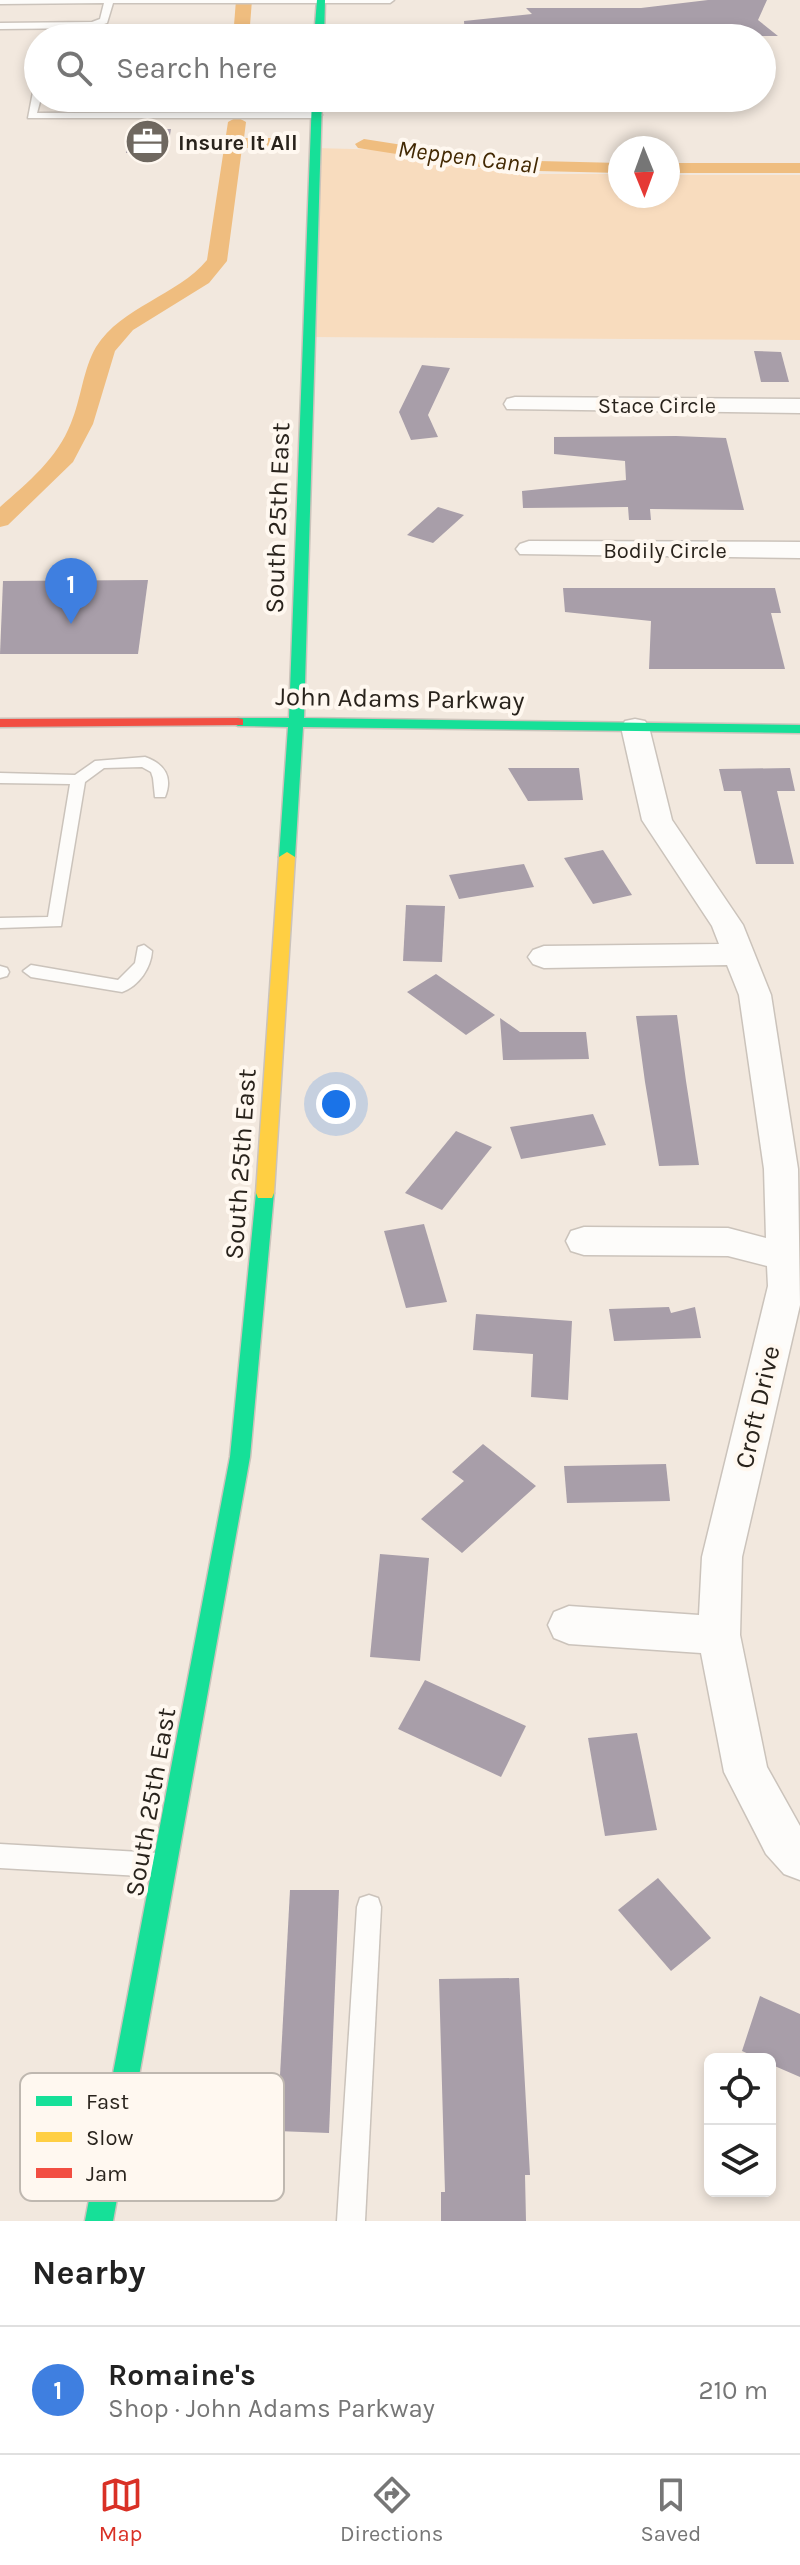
<!DOCTYPE html>
<html lang="en">
<head>
<meta charset="utf-8">
<style>
  body { margin:0; font-family:Karla,sans-serif; background:#f6f6f6; color:#222 }
  .controls { position:absolute; right:24px; bottom:24px; display:grid; overflow:hidden; border-radius:12px; box-shadow:0 4px 12px #0003 }
  .controls button { width:72px; height:72px; display:grid; place-items:center; padding:0; border:0; border-bottom:2px solid #e0e0e0; background:#fff; color:#222; font:40px sans-serif }
  .compass { position:absolute; left:608px; top:136px; width:72px; height:72px; border-radius:50%; background:#fff; box-shadow:0 4px 12px #0003; rotate:179deg }
  .you { position:absolute; left:336px; top:1104px; width:28px; height:28px; margin:-20px; border:6px solid #fff; border-radius:50%; background:#1a73e8; box-shadow:0 0 0 12px #1a73e833 }
  .badge { display:grid; place-items:center; width:52px; height:52px; border-radius:50%; background:#d93025; color:#fff; font-size:26px; font-weight:700 }
  .pin { position:absolute; translate:-50% -66px; filter:drop-shadow(0 2px 4px #0008) }
  .pin::after { content:''; position:absolute; top:42px; width:28px; height:24px; background:inherit; clip-path:polygon(0 0,100% 0,50% 100%) }
  .list { margin:0; padding:0; list-style:none }
  h2 { display:flex; justify-content:space-between; align-items:center; height:104px; margin:0; padding:0 32px; font-size:34px }
  h2 small { font-size:26px; font-weight:400; color:#767676 }
  .list li { display:grid; grid-template-columns:52px 1fr auto; gap:24px; align-items:center; box-sizing:border-box; height:128px; padding:0 32px; border-top:2px solid #e0e0e0 }
  .list b { display:block; font-size:30px; white-space:nowrap }
  .list p { margin:0; font-size:26px; white-space:nowrap; color:#767676 }
  .list em { font-size:26px; font-style:normal; color:#767676 }
  .icon { flex:none; width:44px; height:44px; fill:none; stroke:currentColor; stroke-width:2; stroke-linecap:round; stroke-linejoin:round }
  .map { position:relative; flex:none; width:800px; height:2221px; overflow:hidden }
  .search { position:absolute; background:#fff; box-shadow:0 4px 12px #0003; left:24px; right:24px; top:24px; height:88px; display:flex; align-items:center; gap:20px; box-sizing:border-box; padding:0 28px; border-radius:44px; color:#767676; font-size:30px }
  .sheet { height:232px; background:#fff }
  nav { display:flex; justify-content:space-around; align-items:center; box-sizing:border-box; height:112px; border-top:2px solid #e0e0e0; background:#fff; font-size:22px; color:#767676 }
  nav a { display:grid; justify-items:center; gap:4px }
  nav .on { color:#d93025 }
  .map>svg:first-child { display:block }
  .green { fill:#f8dcbe }
  .lines { fill:none; stroke-linecap:round; stroke-linejoin:round }
  .canal { fill:#efbd7f; fill-rule:evenodd }
  .building { fill:#a89ea9 }
  .lane-casing { stroke:#cbc3bb; stroke-width:3 }
  .street-casing { stroke:#cbc3bb; stroke-width:3 }
  .fast-casing { stroke:#cbc3bb; stroke-width:3 }
  .slow-casing { stroke:#cbc3bb; stroke-width:3 }
  .jam-casing { stroke:#cbc3bb; stroke-width:3 }
  .lane { fill:#fdfcfa; fill-rule:evenodd }
  .street { fill:#fdfcfa; fill-rule:evenodd }
  .fast { fill:#16e098; fill-rule:evenodd }
  .slow { fill:#ffcf43; fill-rule:evenodd }
  .jam { fill:#f24e42; fill-rule:evenodd }
  .labels { text-anchor:middle; stroke-width:8; stroke-linejoin:round; paint-order:stroke }
  .far-poi-label { font-size:22px; font-weight:bold; fill:#29231c; stroke:#fff8f0; text-anchor:start }
  .far-street-label { font-size:22px; fill:#29231c; stroke:#fff8f0 }
  .far-water-label { font-size:24px; font-style:italic; fill:#432903; stroke:#fff8f0 }
  .street-label { font-size:26px; fill:#29231c; stroke:#fff8f0 }
  .key { fill:#fff8f0; stroke:#bfb8b0; stroke-width:2 }
  .key-label { font-size:22px; fill:#29231c }
</style>
</head>
<body>
<div class="map">
<svg width="800" height="2221" viewBox="0 0 800 2221">
  <rect width="100%" height="100%" fill="#f2e8de"/>
  <path class="green" d="M 314,148 L 392,150 L 510,174 L 620,174 L 620,196 L 668,196 L 668,175 L 800,175 L 800,340 L 309,337 Z"/>
  <g class="lines">
    <g class="canal">
      <path d="M 236,0 L 252,0 L 249,38 L 233,38 Z"/>
      <path d="M 237,117 L 246,122 L 244,138 L 274,138 L 283,143 L 274,148 L 242,148 L 227,261 L 209,283 L 133,330 L 115,351 L 93,424 L 73,462 L 8,525 L 0,527 L 0,507 C 28,482 57,459 71,423 C 81,400 83,369 96,347 C 122,306 177,296 207,260 L 228,122 Z"/>
      <path d="M 364,139 L 499,160 L 620,163 L 620,173 L 499,170 L 358,148 L 355,144 Z"/>
      <rect x="668" y="163" width="132" height="10"/>
    </g>
  </g>
  <g class="building">
    <path d="M 708,0 L 767,0 L 758,20 L 778,36 L 465,38 L 464,21 L 532,14 L 526,8 L 641,8 Z"/>
    <path d="M 130,129 L 171,129 L 167,153 L 126,153 Z"/>
    <path d="M 754,351 L 781,352 L 789,382 L 761,382 Z"/>
    <path d="M 422,365 L 450,368 L 428,415 L 438,437 L 411,440 L 399,412 Z"/>
    <path d="M 676,436 L 726,438 L 744,510 L 650,509 L 651,520 L 629,520 L 628,507 L 523,508 L 522,491 L 626,480 L 625,461 L 554,454 L 554,437 Z"/>
    <path d="M 438,507 L 464,515 L 433,543 L 407,535 Z"/>
    <path d="M 148,580 L 138,654 L 0,654 L 3,581 Z"/>
    <path d="M 563,588 L 775,588 L 781,613 L 771,613 L 785,669 L 649,669 L 651,621 L 565,612 Z"/>
    <path d="M 508,768 L 579,768 L 583,800 L 528,801 Z"/>
    <path d="M 790,768 L 795,791 L 777,791 L 794,864 L 756,864 L 741,791 L 724,791 L 719,769 Z"/>
    <path d="M 603,850 L 632,895 L 593,904 L 564,858 Z"/>
    <path d="M 524,864 L 534,887 L 459,899 L 449,875 Z"/>
    <path d="M 406,905 L 445,906 L 442,962 L 403,961 Z"/>
    <path d="M 436,974 L 495,1015 L 466,1035 L 407,992 Z"/>
    <path d="M 677,1015 L 686,1081 L 699,1165 L 659,1166 L 645,1082 L 636,1016 Z"/>
    <path d="M 500,1018 L 520,1032 L 586,1032 L 589,1059 L 503,1060 Z"/>
    <path d="M 593,1114 L 606,1145 L 521,1159 L 510,1127 Z"/>
    <path d="M 456,1131 L 492,1147 L 442,1210 L 405,1193 Z"/>
    <path d="M 424,1224 L 447,1302 L 406,1308 L 384,1231 Z"/>
    <path d="M 669,1307 L 671,1313 L 695,1307 L 701,1338 L 614,1341 L 609,1309 Z"/>
    <path d="M 476,1314 L 572,1321 L 568,1400 L 531,1397 L 533,1354 L 473,1350 Z"/>
    <path d="M 483,1444 L 536,1486 L 462,1553 L 421,1519 L 464,1481 L 452,1472 Z"/>
    <path d="M 666,1464 L 670,1501 L 567,1503 L 564,1466 Z"/>
    <path d="M 380,1554 L 429,1558 L 420,1661 L 370,1657 Z"/>
    <path d="M 425,1680 L 526,1726 L 501,1777 L 398,1729 Z"/>
    <path d="M 637,1733 L 657,1830 L 605,1836 L 588,1738 Z"/>
    <path d="M 658,1878 L 711,1938 L 671,1971 L 618,1910 Z"/>
    <path d="M 290,1890 L 339,1890 L 329,2133 L 277,2131 Z"/>
    <path d="M 519,1978 L 530,2175 L 525,2175 L 526,2221 L 441,2221 L 441,2192 L 445,2192 L 439,1979 Z"/>
    <path d="M 760,1996 L 800,2014 L 800,2077 L 770,2064 L 770,2059 L 760,2059 L 742,2051 Z"/>
  </g>
  <g class="lines">
    <defs>
      <g id="lane">
        <path d="M 0,0 L 394,0 L 390,3 L 113,3 L 107,23 L 93,28 L 0,29 L 0,23 L 92,22 L 100,19 L 104,3 L 0,4 Z"/>
        <path d="M 38,89 L 38,98 L 41,98 L 37,113 L 317,112 L 322,115 L 317,118 L 28,118 L 33,92 Z"/>
        <path d="M 145,757 C 165,764 173,777 165,797 L 155,797 L 153,778 L 151,772 L 142,767 L 104,768 L 85,782 L 61,926 L 0,928 L 0,918 L 48,917 L 70,784 L 0,783 L 0,773 L 75,775 L 95,761 Z"/>
        <path d="M 144,945 L 152,951 C 151,968 139,986 122,992 L 31,977 L 23,971 L 31,965 L 118,980 L 135,963 L 138,947 Z"/>
        <path d="M 0,966 L 7,968 L 9,972 L 7,976 L 0,978 Z"/>
        <path d="M 0,1844 L 158,1853 L 167,1857 L 170,1865 L 167,1873 L 158,1877 L 0,1868 Z"/>
        <path d="M 369,1895 L 378,1898 L 381,1907 L 365,2221 L 337,2221 L 357,1907 L 360,1898 Z"/>
      </g>
      <g id="street">
        <path d="M 515,397 L 800,399 L 800,413 L 507,409 L 504,404 L 507,399 Z"/>
        <path d="M 529,541 L 800,542 L 800,558 L 520,554 L 516,549 L 520,544 Z"/>
        <path d="M 635,719 L 645,721 L 649,727 L 672,820 L 743,925 L 771,995 L 798,1169 L 800,1305 L 742,1557 L 740,1635 L 767,1767 L 800,1826 L 800,1880 L 784,1874 L 766,1854 L 724,1772 L 701,1653 L 569,1644 L 554,1638 L 548,1625 L 554,1612 L 569,1606 L 699,1615 L 702,1557 L 768,1286 L 767,1266 L 728,1256 L 584,1255 L 571,1251 L 566,1241 L 571,1231 L 584,1227 L 728,1228 L 766,1238 L 764,1169 L 739,995 L 727,965 L 544,968 L 533,964 L 528,957 L 533,950 L 544,946 L 719,944 L 712,926 L 642,820 L 621,727 L 625,721 Z"/>
      </g>
      <g id="fast">
        <path d="M 317,0 L 325,0 L 324,38 L 314,38 Z"/>
        <path d="M 312,98 L 322,98 L 304,718 L 800,725 L 800,733 L 303,727 L 295,857 L 287,862 L 281,861 L 279,857 L 288,727 L 238,726 L 231,722 L 238,718 L 289,718 Z"/>
        <path d="M 265,1186 L 272,1188 L 274,1193 L 250,1457 L 113,2221 L 85,2221 L 230,1457 L 256,1193 L 258,1188 Z"/>
      </g>
      <path id="slow" d="M 287,852 L 295,857 L 274,1193 L 272,1198 L 258,1198 L 256,1193 L 279,857 Z"/>
      <path id="jam" d="M 238,718 L 243,719 L 243,725 L 0,727 L 0,719 Z"/>
    </defs>
    <use href="#lane" class="lane-casing"/>
    <use href="#street" class="street-casing"/>
    <use href="#fast" class="fast-casing"/>
    <use href="#slow" class="slow-casing"/>
    <use href="#jam" class="jam-casing"/>
    <use href="#lane" class="lane"/>
    <use href="#street" class="street"/>
    <use href="#fast" class="fast"/>
    <use href="#slow" class="slow"/>
    <use href="#jam" class="jam"/>
  </g>
  <defs>
    <symbol id="office-disc" viewBox="-11 -11 22 22"><circle r="9.5" fill="#6f6860" stroke="#fff8f0"/><path d="M-6-3h4V-5.5h4V-3h4V5H-6ZM-1-4.5V-3h2v-1.5ZM-6 0V1H6V0Z" fill="#fff"/></symbol>
  </defs>
  <g fill-rule="evenodd">
    <use href="#office-disc" x="122" y="116" width="51" height="51"/>
  </g>
  <g class="labels">
    <g class="far-poi-label">
      <text x="178" y="150">Insure It All</text>
    </g>
    <g class="far-street-label">
      <text x="657" y="413">Stace Circle</text>
      <text x="665" y="558">Bodily Circle</text>
    </g>
    <g class="far-water-label">
      <text transform="translate(468 157) rotate(7)" y="8">Meppen Canal</text>
    </g>
    <g class="street-label">
      <text transform="translate(277 518) rotate(-88)" y="9">South 25th East</text>
      <text transform="translate(400 698) rotate(1)" y="9">John Adams Parkway</text>
      <text transform="translate(240 1164) rotate(-86)" y="9">South 25th East</text>
      <text transform="translate(757 1407) rotate(-77)" y="9">Croft Drive</text>
      <text transform="translate(150 1802) rotate(-80)" y="9">South 25th East</text>
    </g>
  </g>
  <rect x="20" y="2073" width="264" height="128" rx="12" class="key"/>
  <rect x="36" y="2096" width="36" height="10" fill="#16e098"/>
  <rect x="36" y="2132" width="36" height="10" fill="#ffcf43"/>
  <rect x="36" y="2168" width="36" height="10" fill="#f24e42"/>
  <g class="key-label">
    <text x="86" y="2109">Fast</text>
    <text x="86" y="2145">Slow</text>
    <text x="86" y="2181">Jam</text>
  </g>
</svg>
<div class="controls">
<button><svg class="icon" aria-label="locate" viewBox="0 0 24 24"><circle cx="12" cy="12" r="6"/><path d="M12 2v4M12 18v4M2 12h4M18 12h4"/></svg></button>
<button><svg class="icon" aria-label="layers" viewBox="0 0 24 24"><path d="M12 4l9 5-9 5-9-5zM3 14l9 5 9-5"/></svg></button>
</div>
<svg class="compass" viewBox="-18 -18 36 36"><path d="M0-13l5 13h-10z" fill="#e53935"/><path d="M0 13l5-13h-10z" fill="#767676"/></svg>
<div class="you"></div>
<div class="pin badge" style="left:71px;top:624px;background:#3f7fe0">1</div>
<div class="search"><svg class="icon" aria-label="search" viewBox="0 0 24 24"><circle cx="10" cy="10" r="6"/><path d="M15 15l6 6"/></svg>Search here</div>
</div>
<section class="sheet">
<h2>Nearby<small></small></h2>
<ul class="list">
<li><span class="badge" style="background:#3f7fe0">1</span><div><b>Romaine's</b><p>Shop · John Adams Parkway</p></div><em>210 m</em></li>
</ul>
</section>
<nav>
<a class="on"><svg class="icon" aria-label="map" viewBox="0 0 24 24"><path d="M3 6l6-2 6 2 6-2v14l-6 2-6-2-6 2zM9 4v14M15 6v14"/></svg>Map</a>
<a><svg class="icon" aria-label="directions" viewBox="0 0 24 24"><path d="M12 3l9 9-9 9-9-9zM9 14v-3h6M13 9l2 2-2 2"/></svg>Directions</a>
<a><svg class="icon" aria-label="saved" viewBox="0 0 24 24"><path d="M7 4h10v16l-5-4-5 4z"/></svg>Saved</a>
</nav>
</body>
</html>
